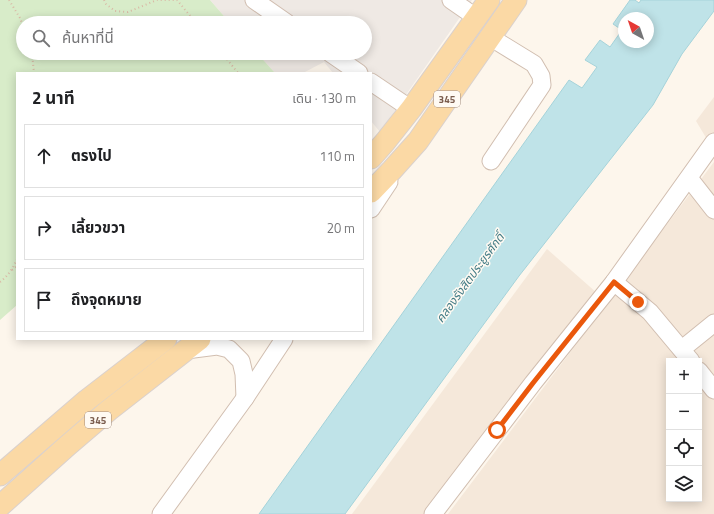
<!DOCTYPE html>
<html lang="th">
<head>
<meta charset="utf-8">
<style>
  body { margin:0; font-family:"Titillium Web","Noto Sans Thai",sans-serif; background:#f6f6f6; color:#202124 }
  .controls { position:absolute; right:12px; bottom:12px; display:grid; overflow:hidden; border-radius:0px; box-shadow:0 2px 10px #0003 }
  .controls button { width:36px; height:36px; display:grid; place-items:center; padding:0; border:0; border-bottom:1px solid #e0e0e0; background:#fff; color:#202124; font:20px sans-serif }
  .compass { position:absolute; left:618px; top:12px; width:36px; height:36px; border-radius:50%; background:#fff; box-shadow:0 2px 10px #0003; rotate:320deg }
  .stop { position:absolute; width:12px; height:12px; margin:-9px; border:3px solid #ea580c; border-radius:50%; background:#fff }
  .stop.end { background:#ea580c; border-color:#fff; box-shadow:0 1px 4px #0008 }
  .list { margin:0; padding:0; list-style:none }
  h2 { display:flex; justify-content:space-between; align-items:center; height:52px; margin:0; padding:0 16px; font-size:17px }
  h2 small { font-size:13px; font-weight:400; color:#757577 }
  .list li { display:grid; grid-template-columns:26px 1fr auto; gap:12px; align-items:center; box-sizing:border-box; height:64px; margin:0 8px 8px; padding:0 8px; border:1px solid #e0e0e0; border-radius:0px }
  .list b { display:block; font-size:15px; white-space:nowrap }
  .list em { font-size:13px; font-style:normal; color:#757577 }
  .icon { flex:none; width:22px; height:22px; fill:none; stroke:currentColor; stroke-width:2; stroke-linecap:round; stroke-linejoin:round }
  .map { position:relative; flex:none; width:714px; height:514px; overflow:hidden }
  .search { position:absolute; background:#fff; box-shadow:0 2px 10px #0003; left:16px; top:16px; width:356px; height:44px; display:flex; align-items:center; gap:10px; box-sizing:border-box; padding:0 14px; border-radius:22px; color:#757577; font-size:15px }
  .panel { position:absolute; background:#fff; box-shadow:0 2px 10px #0003; left:16px; top:72px; width:356px; height:268px; border-radius:0px }
  .map>svg:first-child { display:block }
  .residential { fill:#f5e8da; fill-rule:evenodd }
  .industrial { fill:#efe9e4 }
  .green { fill:#d8ecc9 }
  .water { fill:#bfe3e8; stroke:#a5d3da; fill-rule:evenodd }
  .lines { fill:none; stroke-linecap:round; stroke-linejoin:round }
  .minor-casing { stroke:#d1beb0; stroke-width:19 }
  .major-casing { stroke:#dad1cd; stroke-width:23 }
  .path { stroke:#d9b8a5; stroke-width:2; stroke-dasharray:1 3; stroke-linecap:butt }
  .minor { stroke:#fff; stroke-width:17 }
  .major { stroke:#fbd9a5; stroke-width:21 }
  .route { stroke:#ea580c; stroke-width:5 }
  .labels { text-anchor:middle; stroke-width:3; stroke-linejoin:round; paint-order:stroke }
  .shield { fill:#fffaf3; stroke:#a28b7f; stroke-width:1 }
  .shield-label { font-size:10px; font-weight:bold; fill:#7a5c4d }
  .water-label { font-size:12px; font-style:italic; fill:#437c86; stroke:#fffaf3 }
</style>
</head>
<body>
<div class="map">
<svg width="714" height="514" viewBox="0 0 714 514">
  <rect width="100%" height="100%" fill="#fdf6ec"/>
  <g class="residential">
    <path d="M 714,97 L 714,142 L 711,146 L 696,121 Z"/>
    <path d="M 714,162 L 714,514 L 448,514 ZM 669,361 L 699,361 L 699,499 L 669,499 Z"/>
    <path d="M 547,249 L 597,293 L 429,514 L 352,514 Z"/>
  </g>
  <path class="industrial" d="M 210,0 L 472,0 L 380,132 L 371,121 L 371,73 L 333,73 L 324,62 L 303,73 L 275,73 L 257,53 L 365,53 L 365,23 L 230,23 Z"/>
  <path class="green" d="M 0,0 L 210,0 L 230,23 L 23,23 L 23,53 L 257,53 L 275,73 L 17,73 L 17,305 L 0,320 Z"/>
  <path class="water" d="M 630,0 L 635,0 L 639,3 L 641,0 L 714,0 L 714,11 L 682,54 L 653,105 L 519,276 L 345,514 L 259,514 L 569,80 L 582,88 L 597,67 L 585,60 L 600,40 L 610,47 L 622,30 L 613,24 ZM 624,18 L 648,18 L 648,42 L 624,42 Z"/>
  <g class="lines">
    <defs>
      <g id="minor">
        <path d="M 254,0 L 287,23"/>
        <path d="M 451,0 L 477,18"/>
        <path d="M 490,37 L 534,64 L 541,76 L 542,85 L 491,161"/>
        <path d="M 330,53 L 359,73"/>
        <path d="M 371,82 L 411,109"/>
        <path d="M 689,178 L 714,210"/>
        <path d="M 371,209 L 389,182"/>
        <path d="M 614,282 L 650,312 L 691,361"/>
        <path d="M 682,349 L 714,323"/>
        <path d="M 186,350 L 217,346 L 229,349 L 241,361 L 244,374 L 245,398"/>
        <path d="M 699,371 L 714,390"/>
        <path d="M 161,514 L 245,398 L 284,339"/>
        <path d="M 433,514 L 533,383 L 614,282 L 714,142"/>
      </g>
      <g id="major">
        <path d="M 371,158 L 385,142 L 411,109 L 489,0"/>
        <path d="M 371,192 L 392,170 L 418,141 L 516,0"/>
        <path d="M 0,475 L 87,400 L 166,339"/>
        <path d="M 0,506 L 67,446 L 109,410 L 200,339"/>
      </g>
    </defs>
    <use href="#minor" class="minor-casing"/>
    <use href="#major" class="major-casing"/>
    <g class="path">
      <path d="M 9,0 L 20,18 L 23,26"/>
      <path d="M 104,0 L 106,4 L 115,11 L 128,12 L 157,0 L 177,0 L 196,23"/>
      <path d="M 32,53 L 34,73"/>
      <path d="M 222,53 L 238,73"/>
      <path d="M 12,270 L 17,266"/>
      <path d="M 0,282 C 8,276 13,268 17,259"/>
    </g>
    <use href="#minor" class="minor"/>
    <use href="#major" class="major"/>
  </g>
  <g class="lines">
    <path class="route" d="M 497,430 L 533,383 L 614,282 L 638,302"/>
  </g>
  <g class="labels">
    <g class="shield">
      <rect x="434" y="91" width="26" height="16" rx="3"/>
      <rect x="85" y="412" width="26" height="16" rx="3"/>
    </g>
    <g class="shield-label">
      <text x="447" y="103">345</text>
      <text x="98" y="424">345</text>
    </g>
    <g class="water-label">
      <text transform="translate(470 278) rotate(-54)" y="4">คลองรังสิตประยูรศักดิ์</text>
    </g>
  </g>
</svg>
<div class="controls">
<button>+</button>
<button>−</button>
<button><svg class="icon" aria-label="locate" viewBox="0 0 24 24"><circle cx="12" cy="12" r="6"/><path d="M12 2v4M12 18v4M2 12h4M18 12h4"/></svg></button>
<button><svg class="icon" aria-label="layers" viewBox="0 0 24 24"><path d="M12 4l9 5-9 5-9-5zM3 14l9 5 9-5"/></svg></button>
</div>
<svg class="compass" viewBox="-18 -18 36 36"><path d="M0-13l5 13h-10z" fill="#e53935"/><path d="M0 13l5-13h-10z" fill="#757577"/></svg>
<div class="stop" style="left:497px;top:430px"></div>
<div class="stop end" style="left:638px;top:302px"></div>
<div class="search"><svg class="icon" aria-label="search" viewBox="0 0 24 24"><circle cx="10" cy="10" r="6"/><path d="M15 15l6 6"/></svg>ค้นหาที่นี่</div>
<section class="panel">
<h2>2 นาที<small>เดิน · 130 m</small></h2>
<ul class="list">
<li><svg class="icon" aria-label="ahead" viewBox="0 0 24 24"><path d="M12 20V5M6 11l6-6 6 6"/></svg><div><b>ตรงไป</b></div><em>110 m</em></li>
<li><svg class="icon" aria-label="right" viewBox="0 0 24 24"><path d="M7 20v-9h11M14 6l5 5-5 5"/></svg><div><b>เลี้ยวขวา</b></div><em>20 m</em></li>
<li><svg class="icon" aria-label="arrive" viewBox="0 0 24 24"><path d="M6 21V4h12l-3 4 3 4H6"/></svg><div><b>ถึงจุดหมาย</b></div></li>
</ul>
</section>
</div>
</body>
</html>
